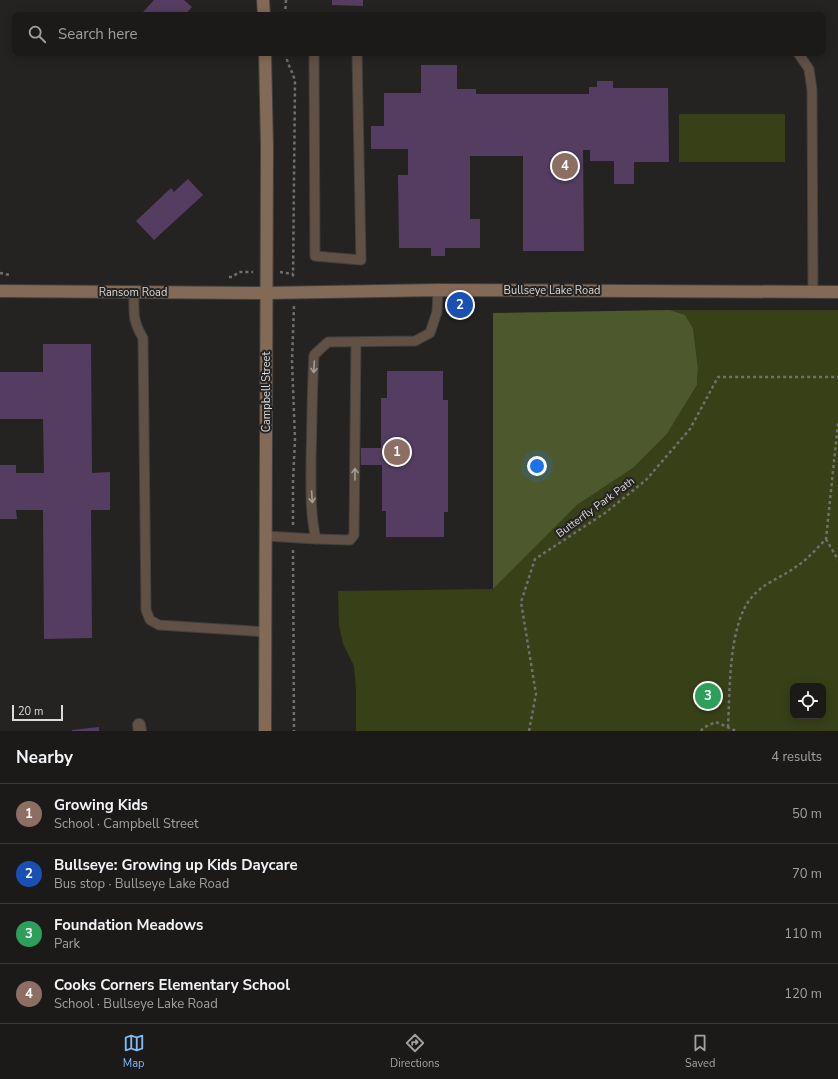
<!DOCTYPE html>
<html lang="en">
<head>
<meta charset="utf-8">
<style>
  body { margin:0; font-family:"Nunito Sans",sans-serif; background:#252322; color:#f1f3f6 }
  .controls { position:absolute; right:12px; bottom:12px; display:grid; overflow:hidden; border-radius:8px; box-shadow:0 2px 10px #0003 }
  .controls button { width:36px; height:36px; display:grid; place-items:center; padding:0; border:0; border-bottom:1px solid #3a3838; background:#1c1a19; color:#f1f3f6; font:20px sans-serif }
  .scale { position:absolute; left:12px; bottom:10px; width:51px; box-sizing:border-box; padding-left:4px; border:2px solid #dad9d7; border-top:0; font-size:11px; line-height:14px; white-space:nowrap; color:#dad9d7; -webkit-text-stroke:3px #252321; paint-order:stroke }
  .you { position:absolute; left:537px; top:466px; width:14px; height:14px; margin:-10px; border:3px solid #fff; border-radius:50%; background:#1a73e8; box-shadow:0 0 0 6px #1a73e833 }
  .badge { display:grid; place-items:center; width:26px; height:26px; border-radius:50%; background:#81bdfa; color:#fff; font-size:13px; font-weight:700 }
  .pin { position:absolute; translate:-50% -50%; border:2px solid #fff; box-shadow:0 1px 4px #0006 }
  .list { margin:0; padding:0; list-style:none }
  h2 { display:flex; justify-content:space-between; align-items:center; height:52px; margin:0; padding:0 16px; font-size:17px }
  h2 small { font-size:13px; font-weight:400; color:#a0a1a2 }
  .list li { display:grid; grid-template-columns:26px 1fr auto; gap:12px; align-items:center; box-sizing:border-box; height:60px; padding:0 16px; border-top:1px solid #3a3838 }
  .list b { display:block; font-size:15px; white-space:nowrap }
  .list p { margin:0; font-size:13px; white-space:nowrap; color:#a0a1a2 }
  .list em { font-size:13px; font-style:normal; color:#a0a1a2 }
  .icon { flex:none; width:22px; height:22px; fill:none; stroke:currentColor; stroke-width:2; stroke-linecap:round; stroke-linejoin:round }
  .map { position:relative; flex:none; width:838px; height:731px; overflow:hidden }
  .search { position:absolute; background:#1c1a19; box-shadow:0 2px 10px #0003; left:12px; right:12px; top:12px; height:44px; display:flex; align-items:center; gap:10px; box-sizing:border-box; padding:0 14px; border-radius:8px; color:#a0a1a2; font-size:15px }
  .sheet { height:292px; background:#1c1a19 }
  nav { display:flex; justify-content:space-around; align-items:center; box-sizing:border-box; height:56px; border-top:1px solid #3a3838; background:#1c1a19; font-size:11px; color:#a0a1a2 }
  nav a { display:grid; justify-items:center; gap:2px }
  nav .on { color:#81bdfa }
  .map>svg:first-child { display:block }
  .green { fill:#384017; fill-rule:evenodd }
  .forest { fill:#4e582d }
  .building { fill:#543d61 }
  .lines { fill:none; stroke-linecap:round; stroke-linejoin:round }
  .lane-casing { stroke:#42403e; stroke-width:11 }
  .street-casing { stroke:#42403e; stroke-width:14 }
  .secondary-casing { stroke:#42403e; stroke-width:14 }
  .path { stroke:#72706e; stroke-width:2.5; stroke-dasharray:3 3; stroke-linecap:butt }
  .lane { stroke:#615145; stroke-width:9 }
  .street { stroke:#615145; stroke-width:12 }
  .secondary { stroke:#836a56; stroke-width:12 }
  .oneway { stroke:#a49c95 }
  .labels { text-anchor:middle; stroke-width:4; stroke-linejoin:round; paint-order:stroke }
  .street-label { font-size:11px; fill:#dad9d7; stroke:#252321 }
</style>
</head>
<body>
<div class="map">
<svg width="838" height="731" viewBox="0 0 838 731">
  <rect width="100%" height="100%" fill="#252321"/>
  <g class="green">
    <rect x="679" y="114" width="106" height="48"/>
    <path d="M 670,310 L 838,310 L 838,731 L 356,731 L 356,689 L 354,666 L 343,644 L 339,626 L 338,591 L 493,589 L 577,505 L 633,468 L 667,434 L 697,385 L 698,368 L 693,328 L 685,315 ZM 793,686 L 823,686 L 823,716 L 793,716 Z"/>
  </g>
  <path class="forest" d="M 670,310 L 685,315 L 693,328 L 698,368 L 697,385 L 667,434 L 633,468 L 577,505 L 493,589 L 493,313 Z"/>
  <g class="building">
    <path d="M 154,0 L 184,0 L 192,7 L 185,15 L 146,15 L 143,12 Z"/>
    <path d="M 332,0 L 363,0 L 363,6 L 332,5 Z"/>
    <path d="M 421,65 L 457,65 L 457,89 L 476,89 L 476,94 L 589,94 L 589,87 L 597,87 L 597,81 L 613,81 L 613,88 L 668,88 L 669,162 L 634,162 L 634,184 L 614,184 L 614,161 L 590,161 L 590,150 L 583,150 L 584,251 L 523,251 L 523,156 L 470,156 L 470,219 L 480,219 L 480,248 L 445,248 L 445,256 L 431,256 L 431,248 L 399,248 L 398,175 L 408,175 L 408,149 L 371,149 L 371,126 L 384,126 L 384,93 L 421,93 Z"/>
    <path d="M 188,179 L 203,195 L 154,240 L 136,221 L 171,188 L 174,192 Z"/>
    <path d="M 43,344 L 91,344 L 92,473 L 110,472 L 110,510 L 91,510 L 92,638 L 44,639 L 43,510 L 16,510 L 17,519 L 0,519 L 0,465 L 16,465 L 16,473 L 44,473 L 43,419 L 0,419 L 0,372 L 43,372 Z"/>
    <path d="M 387,371 L 443,371 L 443,400 L 448,400 L 448,512 L 444,512 L 444,537 L 386,537 L 386,511 L 382,511 L 382,465 L 361,465 L 361,448 L 381,448 L 381,398 L 387,398 Z"/>
    <path d="M 99,727 L 99,731 L 72,731 L 72,730 Z"/>
  </g>
  <g class="lines">
    <defs>
      <g id="lane">
        <path d="M 314,53 L 315,256 L 361,260 L 357,53"/>
        <path d="M 798,53 L 809,69 L 812,90 L 813,292"/>
        <path d="M 134,292 C 134,312 132,320 143,338 L 146,610 L 150,620 L 159,625 L 266,632"/>
        <path d="M 356,342 L 354,535 L 350,540 L 316,539 C 310,515 311,485 311,460 C 312,425 312,390 314,355 L 328,342 L 415,341 L 430,333 L 437,312 L 438,290"/>
        <path d="M 266,536 L 316,539"/>
      </g>
      <path id="street" d="M 139,725 L 140,731"/>
      <g id="secondary">
        <path d="M 263,0 L 264,15"/>
        <path d="M 265,53 L 267,147 L 265,731"/>
        <path d="M 0,291 L 267,293 L 438,290 L 838,292"/>
      </g>
    </defs>
    <use href="#lane" class="lane-casing"/>
    <use href="#street" class="street-casing"/>
    <use href="#secondary" class="secondary-casing"/>
    <g class="path">
      <path d="M 285,15 L 286,0"/>
      <path d="M 286,53 C 286,64 294,72 295,83 L 293,279"/>
      <path d="M 280,272 L 293,274"/>
      <path d="M 0,273 L 10,275"/>
      <path d="M 229,277 L 232,277 L 239,272 L 253,272"/>
      <path d="M 293,525 L 293,481 L 295,439 L 292,361 L 294,306"/>
      <path d="M 826,539 L 838,560"/>
      <path d="M 293,550 L 294,731"/>
      <path d="M 728,727 C 730,692 728,624 752,597 C 763,583 783,577 797,566 C 808,559 817,548 826,539 L 838,423"/>
      <path d="M 529,731 L 536,694 L 521,602 L 535,559 L 605,513 L 646,480 L 690,429 L 718,377 L 838,377"/>
      <path d="M 701,731 L 703,728 L 716,722 L 736,731"/>
    </g>
    <use href="#lane" class="lane"/>
    <use href="#street" class="street"/>
    <use href="#secondary" class="secondary"/>
  </g>
  <defs><path id="oneway-shaft" d="M-6 0H5M1.5-3L5.5 0L1.5 3" fill="none" stroke-width="1.6" stroke-linecap="round" stroke-linejoin="round"/></defs>
  <g class="oneway">
    <use href="#oneway-shaft" transform="translate(314 367) rotate(93)"/>
    <use href="#oneway-shaft" transform="translate(355 474) rotate(-90)"/>
    <use href="#oneway-shaft" transform="translate(312 497) rotate(86)"/>
  </g>
  <g class="labels">
    <g class="street-label">
      <text x="552" y="294">Bullseye Lake Road</text>
      <text x="133" y="296">Ransom Road</text>
      <text transform="translate(266 392) rotate(-90)" y="4">Campbell Street</text>
      <text transform="translate(595 507) rotate(-36)" y="4">Butterfly Park Path</text>
    </g>
  </g>
</svg>
<div class="controls">
<button><svg class="icon" aria-label="locate" viewBox="0 0 24 24"><circle cx="12" cy="12" r="6"/><path d="M12 2v4M12 18v4M2 12h4M18 12h4"/></svg></button>
</div>
<div class="scale">20 m</div>
<div class="you"></div>
<div class="pin badge" style="left:397px;top:452px;background:#8d6e63">1</div>
<div class="pin badge" style="left:460px;top:305px;background:#1a4fb4">2</div>
<div class="pin badge" style="left:708px;top:696px;background:#2e9e5b">3</div>
<div class="pin badge" style="left:565px;top:166px;background:#8d6e63">4</div>
<div class="search"><svg class="icon" aria-label="search" viewBox="0 0 24 24"><circle cx="10" cy="10" r="6"/><path d="M15 15l6 6"/></svg>Search here</div>
</div>
<section class="sheet">
<h2>Nearby<small>4 results</small></h2>
<ul class="list">
<li><span class="badge" style="background:#8d6e63">1</span><div><b>Growing Kids</b><p>School · Campbell Street</p></div><em>50 m</em></li>
<li><span class="badge" style="background:#1a4fb4">2</span><div><b>Bullseye: Growing up Kids Daycare</b><p>Bus stop · Bullseye Lake Road</p></div><em>70 m</em></li>
<li><span class="badge" style="background:#2e9e5b">3</span><div><b>Foundation Meadows</b><p>Park</p></div><em>110 m</em></li>
<li><span class="badge" style="background:#8d6e63">4</span><div><b>Cooks Corners Elementary School</b><p>School · Bullseye Lake Road</p></div><em>120 m</em></li>
</ul>
</section>
<nav>
<a class="on"><svg class="icon" aria-label="map" viewBox="0 0 24 24"><path d="M3 6l6-2 6 2 6-2v14l-6 2-6-2-6 2zM9 4v14M15 6v14"/></svg>Map</a>
<a><svg class="icon" aria-label="directions" viewBox="0 0 24 24"><path d="M12 3l9 9-9 9-9-9zM9 14v-3h6M13 9l2 2-2 2"/></svg>Directions</a>
<a><svg class="icon" aria-label="saved" viewBox="0 0 24 24"><path d="M7 4h10v16l-5-4-5 4z"/></svg>Saved</a>
</nav>
</body>
</html>
